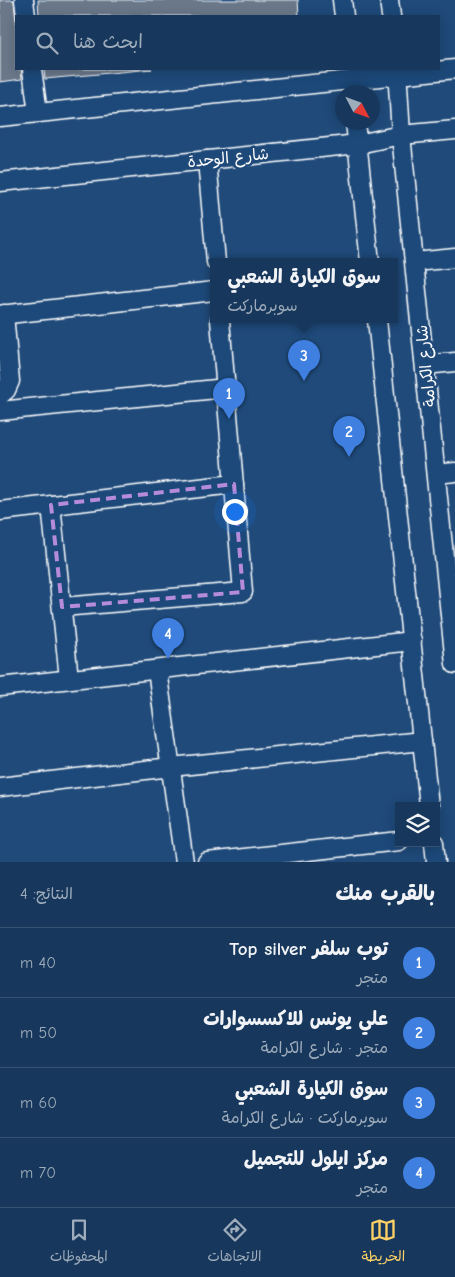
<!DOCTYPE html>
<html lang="ar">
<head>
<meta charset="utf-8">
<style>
  body { margin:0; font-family:"Comic Neue","Playpen Sans Arabic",sans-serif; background:#244365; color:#f1f3f6; direction:rtl }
  .controls { position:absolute; right:15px; bottom:15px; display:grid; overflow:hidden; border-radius:0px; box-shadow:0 2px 12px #0003 }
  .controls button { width:45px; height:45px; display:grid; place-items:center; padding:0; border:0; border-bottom:1px solid #365272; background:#17385c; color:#f1f3f6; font:25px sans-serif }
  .compass { position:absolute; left:335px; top:85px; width:45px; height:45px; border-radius:50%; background:#17385c; box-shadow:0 2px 12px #0003; rotate:131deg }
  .you { position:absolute; left:234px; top:511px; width:18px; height:18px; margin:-12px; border:4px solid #fff; border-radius:50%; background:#1a73e8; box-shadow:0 0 0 8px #1a73e833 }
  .badge { display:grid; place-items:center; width:32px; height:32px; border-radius:50%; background:#ffd166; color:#fff; font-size:16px; font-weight:700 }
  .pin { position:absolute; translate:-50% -41px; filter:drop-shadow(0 1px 2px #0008) }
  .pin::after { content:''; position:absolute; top:26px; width:18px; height:15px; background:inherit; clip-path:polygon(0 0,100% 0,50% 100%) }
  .popup { position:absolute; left:210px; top:258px; width:188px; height:65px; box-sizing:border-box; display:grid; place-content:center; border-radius:0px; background:#17385c; filter:drop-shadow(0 1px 4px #0005); font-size:16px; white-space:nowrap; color:#9eacbb }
  .popup b { font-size:19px; color:#f1f3f6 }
  .popup::after { content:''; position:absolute; left:50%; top:100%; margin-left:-10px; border:10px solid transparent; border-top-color:#17385c }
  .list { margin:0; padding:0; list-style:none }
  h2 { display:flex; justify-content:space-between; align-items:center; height:65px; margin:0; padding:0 20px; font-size:21px }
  h2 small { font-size:16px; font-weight:400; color:#9eacbb }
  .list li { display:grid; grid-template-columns:32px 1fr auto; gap:15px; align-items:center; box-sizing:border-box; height:70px; padding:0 20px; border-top:1px solid #365272 }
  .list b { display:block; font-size:19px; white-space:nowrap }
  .list p { margin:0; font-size:16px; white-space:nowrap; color:#9eacbb }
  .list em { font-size:16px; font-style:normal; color:#9eacbb }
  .icon { flex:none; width:28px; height:28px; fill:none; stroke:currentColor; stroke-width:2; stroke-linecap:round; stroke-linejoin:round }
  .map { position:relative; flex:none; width:455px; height:862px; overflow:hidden; direction:ltr }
  .search { position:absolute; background:#17385c; box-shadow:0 2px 12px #0003; left:15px; right:15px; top:15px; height:55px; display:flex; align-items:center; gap:12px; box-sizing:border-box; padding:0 18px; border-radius:0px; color:#9eacbb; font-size:19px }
  .sheet { height:345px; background:#17385c }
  nav { display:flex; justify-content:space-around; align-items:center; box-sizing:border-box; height:70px; border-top:1px solid #365272; background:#17385c; font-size:14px; color:#9eacbb }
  nav a { display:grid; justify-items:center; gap:2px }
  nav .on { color:#ffd166 }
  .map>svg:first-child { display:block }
  .building { fill:#6b788a; stroke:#fff }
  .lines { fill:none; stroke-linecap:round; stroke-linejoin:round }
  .minor-casing { stroke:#fff; stroke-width:21 }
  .minor { stroke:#1f4a7a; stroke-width:18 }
  .marked { fill:none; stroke:#b68bdc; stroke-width:4; stroke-dasharray:10 6; stroke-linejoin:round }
  .labels { text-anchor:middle; stroke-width:5; stroke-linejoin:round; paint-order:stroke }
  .street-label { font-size:16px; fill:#fff; stroke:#1f4a7a }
</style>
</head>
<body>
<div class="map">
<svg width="455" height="862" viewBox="0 0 455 862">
  <rect width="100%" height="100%" fill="#1f4a7a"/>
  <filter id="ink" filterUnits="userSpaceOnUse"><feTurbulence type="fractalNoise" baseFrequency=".02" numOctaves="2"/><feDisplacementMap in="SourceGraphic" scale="10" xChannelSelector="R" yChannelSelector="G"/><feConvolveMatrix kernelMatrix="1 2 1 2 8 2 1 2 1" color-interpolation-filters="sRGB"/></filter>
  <g filter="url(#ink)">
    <g class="building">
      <path d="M 0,0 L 14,0 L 16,22 L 16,69 L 21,69 L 22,79 L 0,82 Z"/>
      <path d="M 38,0 L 298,0 L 299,16 L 39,16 Z"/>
      <path d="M 44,69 L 152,69 L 45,79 Z"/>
    </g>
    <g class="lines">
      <defs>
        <g id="minor">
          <path d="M 24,0 L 26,16"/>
          <path d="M 342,0 L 344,16"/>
          <path d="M 389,0 L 391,16"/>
          <path d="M 32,69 L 38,113"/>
          <path d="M 397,69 L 401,135 L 455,664"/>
          <path d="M 0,117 L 455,69"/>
          <path d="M 355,122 L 370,262"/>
          <path d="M 207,160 L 216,262"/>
          <path d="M 0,182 L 358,144 L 401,135 L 455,130"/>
          <path d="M 415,262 L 455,258"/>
          <path d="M 0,315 L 214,291"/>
          <path d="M 377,320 L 429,806"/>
          <path d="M 425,365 L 455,362"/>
          <path d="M 0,395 L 6,390 L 10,381 L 4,314"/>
          <path d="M 0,411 L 226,388"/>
          <path d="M 436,474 L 455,472"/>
          <path d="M 51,505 L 69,679"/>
          <path d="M 0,511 L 234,484"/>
          <path d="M 62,607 L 243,592 L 220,320"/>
          <path d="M 157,670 L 184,862"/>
          <path d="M 0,687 L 412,641"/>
          <path d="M 0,787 L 171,767 L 422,741"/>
          <path d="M 434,843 L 436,862"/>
          <path d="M 207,862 L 399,841"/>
        </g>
      </defs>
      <use href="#minor" class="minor-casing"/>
      <use href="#minor" class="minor"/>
    </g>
  </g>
  <path class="marked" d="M 234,484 L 243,592 L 62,607 L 51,505 Z"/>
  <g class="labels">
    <g class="street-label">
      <text transform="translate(228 157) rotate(-6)" y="6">شارع الوحدة</text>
      <text transform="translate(425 366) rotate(-96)" y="6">شارع الكرامة</text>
    </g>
  </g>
</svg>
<div class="controls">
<button><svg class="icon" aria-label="layers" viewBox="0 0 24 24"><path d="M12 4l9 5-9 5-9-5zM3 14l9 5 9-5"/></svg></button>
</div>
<svg class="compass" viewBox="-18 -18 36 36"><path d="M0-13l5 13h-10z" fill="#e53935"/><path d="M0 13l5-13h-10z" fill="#9eacbb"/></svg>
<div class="you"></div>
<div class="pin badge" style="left:229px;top:419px;background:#3f7fe0">1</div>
<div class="pin badge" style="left:349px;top:457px;background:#3f7fe0">2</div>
<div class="pin badge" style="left:304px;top:381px;background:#3f7fe0">3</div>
<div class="popup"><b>سوق الكيارة الشعبي</b>سوبرماركت</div>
<div class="pin badge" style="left:168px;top:659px;background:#3f7fe0">4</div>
<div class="search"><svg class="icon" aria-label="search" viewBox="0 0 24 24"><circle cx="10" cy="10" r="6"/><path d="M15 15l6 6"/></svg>ابحث هنا</div>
</div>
<section class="sheet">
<h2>بالقرب منك<small>النتائج: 4</small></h2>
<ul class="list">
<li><span class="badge" style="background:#3f7fe0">1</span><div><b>توب سلفر Top silver</b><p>متجر</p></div><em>40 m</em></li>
<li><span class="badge" style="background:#3f7fe0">2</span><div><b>علي يونس للاكسسوارات</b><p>متجر · شارع الكرامة</p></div><em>50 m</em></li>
<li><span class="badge" style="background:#3f7fe0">3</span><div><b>سوق الكيارة الشعبي</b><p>سوبرماركت · شارع الكرامة</p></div><em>60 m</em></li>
<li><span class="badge" style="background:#3f7fe0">4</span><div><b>مركز ايلول للتجميل</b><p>متجر</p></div><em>70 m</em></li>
</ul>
</section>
<nav>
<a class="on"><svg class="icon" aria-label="map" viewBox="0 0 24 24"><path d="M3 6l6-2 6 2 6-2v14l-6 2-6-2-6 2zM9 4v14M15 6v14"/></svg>الخريطة</a>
<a><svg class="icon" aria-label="directions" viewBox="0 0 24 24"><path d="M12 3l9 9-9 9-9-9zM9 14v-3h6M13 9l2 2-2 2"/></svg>الاتجاهات</a>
<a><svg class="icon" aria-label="saved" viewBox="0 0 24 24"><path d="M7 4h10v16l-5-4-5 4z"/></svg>المحفوظات</a>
</nav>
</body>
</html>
